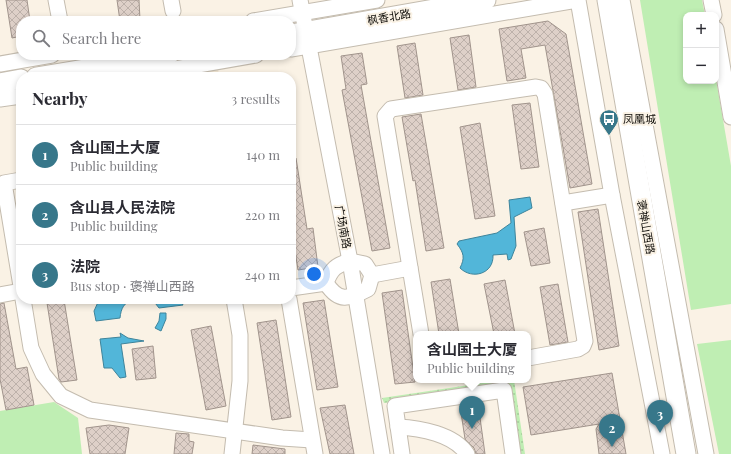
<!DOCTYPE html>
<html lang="en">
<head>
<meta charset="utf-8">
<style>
  body { margin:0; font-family:"Playfair Display","Noto Sans SC",serif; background:#f2f2f3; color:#2b2b33 }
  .controls { position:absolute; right:12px; top:12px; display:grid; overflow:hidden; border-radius:8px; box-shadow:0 2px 6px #0003 }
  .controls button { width:36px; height:36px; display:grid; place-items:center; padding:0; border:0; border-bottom:1px solid #e1e1e2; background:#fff; color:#2b2b33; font:20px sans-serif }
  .you { position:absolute; left:314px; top:274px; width:14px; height:14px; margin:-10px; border:3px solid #fff; border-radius:50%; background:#1a73e8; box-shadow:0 0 0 6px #1a73e833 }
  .badge { display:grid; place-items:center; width:26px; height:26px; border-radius:50%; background:#37778a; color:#fff; font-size:13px; font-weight:700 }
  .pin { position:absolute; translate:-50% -33px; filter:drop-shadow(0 1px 2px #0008) }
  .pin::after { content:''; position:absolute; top:21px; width:14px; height:12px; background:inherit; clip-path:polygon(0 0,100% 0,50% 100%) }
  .popup { position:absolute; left:413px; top:331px; width:118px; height:52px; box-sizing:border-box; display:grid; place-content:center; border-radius:8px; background:#fff; filter:drop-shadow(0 1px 3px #0005); font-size:13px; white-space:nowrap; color:#7c7c81 }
  .popup b { font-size:15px; color:#2b2b33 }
  .popup::after { content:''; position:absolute; left:50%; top:100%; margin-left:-8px; border:8px solid transparent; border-top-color:#fff }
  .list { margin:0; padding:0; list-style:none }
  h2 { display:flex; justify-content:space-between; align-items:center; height:52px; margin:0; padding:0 16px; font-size:17px }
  h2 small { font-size:13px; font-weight:400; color:#7c7c81 }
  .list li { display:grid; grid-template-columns:26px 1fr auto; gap:12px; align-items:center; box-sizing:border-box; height:60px; padding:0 16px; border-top:1px solid #e1e1e2 }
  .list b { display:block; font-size:15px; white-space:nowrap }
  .list p { margin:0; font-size:13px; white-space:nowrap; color:#7c7c81 }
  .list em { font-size:13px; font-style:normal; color:#7c7c81 }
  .icon { flex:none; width:22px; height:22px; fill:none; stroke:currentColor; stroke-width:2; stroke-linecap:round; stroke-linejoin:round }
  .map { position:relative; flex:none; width:731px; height:454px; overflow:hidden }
  .search { position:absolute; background:#fff; box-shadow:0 2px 6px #0003; left:16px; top:16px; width:280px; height:44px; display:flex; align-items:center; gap:10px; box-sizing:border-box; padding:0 14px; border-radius:16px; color:#7c7c81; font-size:15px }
  .panel { position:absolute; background:#fff; box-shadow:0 2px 6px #0003; left:16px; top:72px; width:280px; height:232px; border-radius:16px }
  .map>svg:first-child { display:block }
  .built { fill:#f0e4d1 }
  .grass { fill:url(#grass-dots) }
  .green { fill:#bfeeb3 }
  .water { fill:#52b6d9; stroke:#3e849b }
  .building { fill:url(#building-cross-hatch); stroke:#a1948c }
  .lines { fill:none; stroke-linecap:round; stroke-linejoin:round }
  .minor-casing { stroke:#c4bcaf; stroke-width:17 }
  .major-casing { stroke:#c4bcaf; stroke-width:21 }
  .minor { stroke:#fff; stroke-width:15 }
  .major { stroke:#fff; stroke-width:19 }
  .labels { text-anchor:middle; stroke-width:4; stroke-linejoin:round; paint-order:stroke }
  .street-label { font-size:11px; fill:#100e0a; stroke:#faf2e5 }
  .poi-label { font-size:11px; fill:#100e0a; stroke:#faf2e5; text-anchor:start }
</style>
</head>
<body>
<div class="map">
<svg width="731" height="454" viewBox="0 0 731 454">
  <defs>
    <pattern id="grass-dots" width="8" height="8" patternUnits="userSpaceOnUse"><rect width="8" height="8" fill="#bfeeb3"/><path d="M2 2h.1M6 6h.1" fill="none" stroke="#a3cb99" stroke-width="1.8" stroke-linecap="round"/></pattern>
    <pattern id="building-cross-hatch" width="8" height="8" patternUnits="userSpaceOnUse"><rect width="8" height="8" fill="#ded0c8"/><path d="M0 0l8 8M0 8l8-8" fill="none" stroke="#bdb1aa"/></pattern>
  </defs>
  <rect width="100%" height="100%" fill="#faf2e5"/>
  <path class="built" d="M 218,68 L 219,77 L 203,77 L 202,70 Z"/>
  <path class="grass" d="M 503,380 L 514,380 L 525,454 L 513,454 L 503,386 L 384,403 L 382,398 Z"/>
  <g class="green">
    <path d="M 640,0 L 702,0 L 705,15 L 686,15 L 686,81 L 716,81 L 716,79 L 731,166 L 731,304 L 691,310 Z"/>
    <path d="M 731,340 L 731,454 L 719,454 L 697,344 Z"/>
    <path d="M 54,402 L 78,418 L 82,454 L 0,454 L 0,411 Z"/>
  </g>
  <g class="water">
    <path d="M 530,197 L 532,208 L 514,217 L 516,246 L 511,259 L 508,260 L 507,254 L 493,255 C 494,274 472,280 460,268 C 465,258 464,253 457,244 L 459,241 L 497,233 L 511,223 L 509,200 Z"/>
    <path d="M 103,299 L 133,299 C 124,303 121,308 120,318 L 96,321 L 94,311 L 99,300 Z"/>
    <path d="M 152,299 L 180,299 L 183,305 L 159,308 Z"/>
    <path d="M 160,313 L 166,313 L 166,319 L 161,331 L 155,328 L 159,321 Z"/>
    <path d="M 120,333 L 128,338 L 144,341 L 121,344 L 126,377 L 120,378 L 112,368 L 104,368 L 100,339 L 121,337 Z"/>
  </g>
  <g class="building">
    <path d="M 6,0 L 27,0 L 30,21 L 21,21 L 21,36 L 12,38 Z"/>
    <path d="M 117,0 L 139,0 L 140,20 L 120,21 Z"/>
    <path d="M 548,21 L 566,34 L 592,184 L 570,188 L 545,45 L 521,49 L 526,78 L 507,81 L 499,29 Z"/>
    <path d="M 469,35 L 476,87 L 458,90 L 450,38 Z"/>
    <path d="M 415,43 L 423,95 L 405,98 L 397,46 Z"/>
    <path d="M 362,53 L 367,84 L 361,85 L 390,248 L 372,251 L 342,90 L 346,89 L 341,56 Z"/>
    <path d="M 530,103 L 539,167 L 521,169 L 512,105 Z"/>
    <path d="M 421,114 L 444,248 L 426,251 L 415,180 L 413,181 L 402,117 Z"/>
    <path d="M 480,123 L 495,216 L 475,219 L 460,127 Z"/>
    <path d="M 296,158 L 307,229 L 313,228 L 318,267 L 298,270 L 291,225 L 291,159 Z"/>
    <path d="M 598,209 L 619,346 L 599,350 L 578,212 Z"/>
    <path d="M 544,228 L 550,263 L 531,266 L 524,232 Z"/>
    <path d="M 450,279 L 459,334 L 439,334 L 431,282 Z"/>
    <path d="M 505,280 L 515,334 L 494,334 L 484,284 Z"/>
    <path d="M 558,284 L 568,342 L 550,345 L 540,287 Z"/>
    <path d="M 402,290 L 415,382 L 395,384 L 382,293 Z"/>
    <path d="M 64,300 L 77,380 L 61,382 L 59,379 L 47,303 Z"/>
    <path d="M 324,300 L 338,387 L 317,390 L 303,303 Z"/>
    <path d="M 4,303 L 16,369 L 27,367 L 34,405 L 6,410 L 0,379 L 0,304 Z"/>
    <path d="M 276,320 L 291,417 L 272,420 L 257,323 Z"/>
    <path d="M 211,326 L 226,406 L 206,410 L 191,330 Z"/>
    <path d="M 153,346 L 156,378 L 136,380 L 132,349 Z"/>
    <path d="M 612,373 L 626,454 L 599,454 L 596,429 L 599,424 L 531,435 L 523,387 Z"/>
    <path d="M 478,403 L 485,454 L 476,454 L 474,448 L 465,439 L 460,406 Z"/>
    <path d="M 345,405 L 354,454 L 330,454 L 320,408 Z"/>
    <path d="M 109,425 L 129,428 L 125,454 L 90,454 L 86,428 Z"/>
    <path d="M 176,433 L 189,434 L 189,441 L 194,442 L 192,454 L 174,454 Z"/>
    <path d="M 253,445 L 285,449 L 285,454 L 252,454 Z"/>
  </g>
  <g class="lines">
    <defs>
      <g id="minor">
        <path d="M 56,0 L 60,21"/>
        <path d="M 171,0 L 173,11"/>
        <path d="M 300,0 L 350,261 L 382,454"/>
        <path d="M 578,0 L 612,195 L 662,454"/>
        <path d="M 622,0 L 706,454"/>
        <path d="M 711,0 L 714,15"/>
        <path d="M 253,21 L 377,0"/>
        <path d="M 716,29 L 731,117"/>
        <path d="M 291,49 L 577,0"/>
        <path d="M 0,64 L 52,55"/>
        <path d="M 129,77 L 256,55"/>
        <path d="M 0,99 L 21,96"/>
        <path d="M 21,180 L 4,183 L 21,286"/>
        <path d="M 563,203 L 612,195"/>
        <path d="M 350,261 L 365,264 L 372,275 L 368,289 C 348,299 339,303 326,283 C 331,269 336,265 350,261 Z"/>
        <path d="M 372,275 L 410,268"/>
        <path d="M 291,288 L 326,283"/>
        <path d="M 0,295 L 21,291"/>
        <path d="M 23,299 L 31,348 L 43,374 L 61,396 L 90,410 L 282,438 L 312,440"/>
        <path d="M 289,299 L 315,454"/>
        <path d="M 421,334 L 385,116 L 391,109 L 536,87 L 541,88 L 545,94 L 585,341 L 583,346 L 578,349 L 528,358"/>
        <path d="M 398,427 C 420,428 454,434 467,454"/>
        <path d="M 232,454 L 240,381 L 240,335 L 234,299"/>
        <path d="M 402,454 L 395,406 L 504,390 L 513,454"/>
      </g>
      <g id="major">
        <path d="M 607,0 L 686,454"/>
        <path d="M 291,34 L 486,0"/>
        <path d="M 36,77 L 169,55"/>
        <path d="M 0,83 L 21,79"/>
      </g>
    </defs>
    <use href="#minor" class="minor-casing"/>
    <use href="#major" class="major-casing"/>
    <use href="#minor" class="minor"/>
    <use href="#major" class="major"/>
  </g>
  <defs>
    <symbol id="bus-pin" viewBox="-11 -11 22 30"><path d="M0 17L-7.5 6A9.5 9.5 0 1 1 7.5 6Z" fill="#37778a" stroke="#faf2e5"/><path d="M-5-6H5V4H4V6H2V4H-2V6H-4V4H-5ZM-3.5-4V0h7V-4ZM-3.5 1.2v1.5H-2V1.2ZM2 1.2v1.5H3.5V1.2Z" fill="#fff"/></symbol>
  </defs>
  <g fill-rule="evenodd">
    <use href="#bus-pin" x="598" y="108" width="22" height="30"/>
  </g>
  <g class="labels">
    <g class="street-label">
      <text transform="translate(389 17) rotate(-10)" y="4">枫香北路</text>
      <text transform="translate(343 227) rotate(79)" y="4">广场南路</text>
      <text transform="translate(646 227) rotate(80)" y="4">褒禅山西路</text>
    </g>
    <g class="poi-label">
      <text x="623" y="123">凤凰城</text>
    </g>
  </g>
</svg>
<div class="controls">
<button>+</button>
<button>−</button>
</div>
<div class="you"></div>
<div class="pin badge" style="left:472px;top:429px">1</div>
<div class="popup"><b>含山国土大厦</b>Public building</div>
<div class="pin badge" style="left:612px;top:447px">2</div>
<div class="pin badge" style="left:660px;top:433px">3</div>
<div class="search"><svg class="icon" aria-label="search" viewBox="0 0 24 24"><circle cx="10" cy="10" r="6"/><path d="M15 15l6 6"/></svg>Search here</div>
<section class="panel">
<h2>Nearby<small>3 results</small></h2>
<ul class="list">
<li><span class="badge">1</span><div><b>含山国土大厦</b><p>Public building</p></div><em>140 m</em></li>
<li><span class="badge">2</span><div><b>含山县人民法院</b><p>Public building</p></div><em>220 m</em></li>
<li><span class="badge">3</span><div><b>法院</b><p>Bus stop · 褒禅山西路</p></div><em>240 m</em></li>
</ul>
</section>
</div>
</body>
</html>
